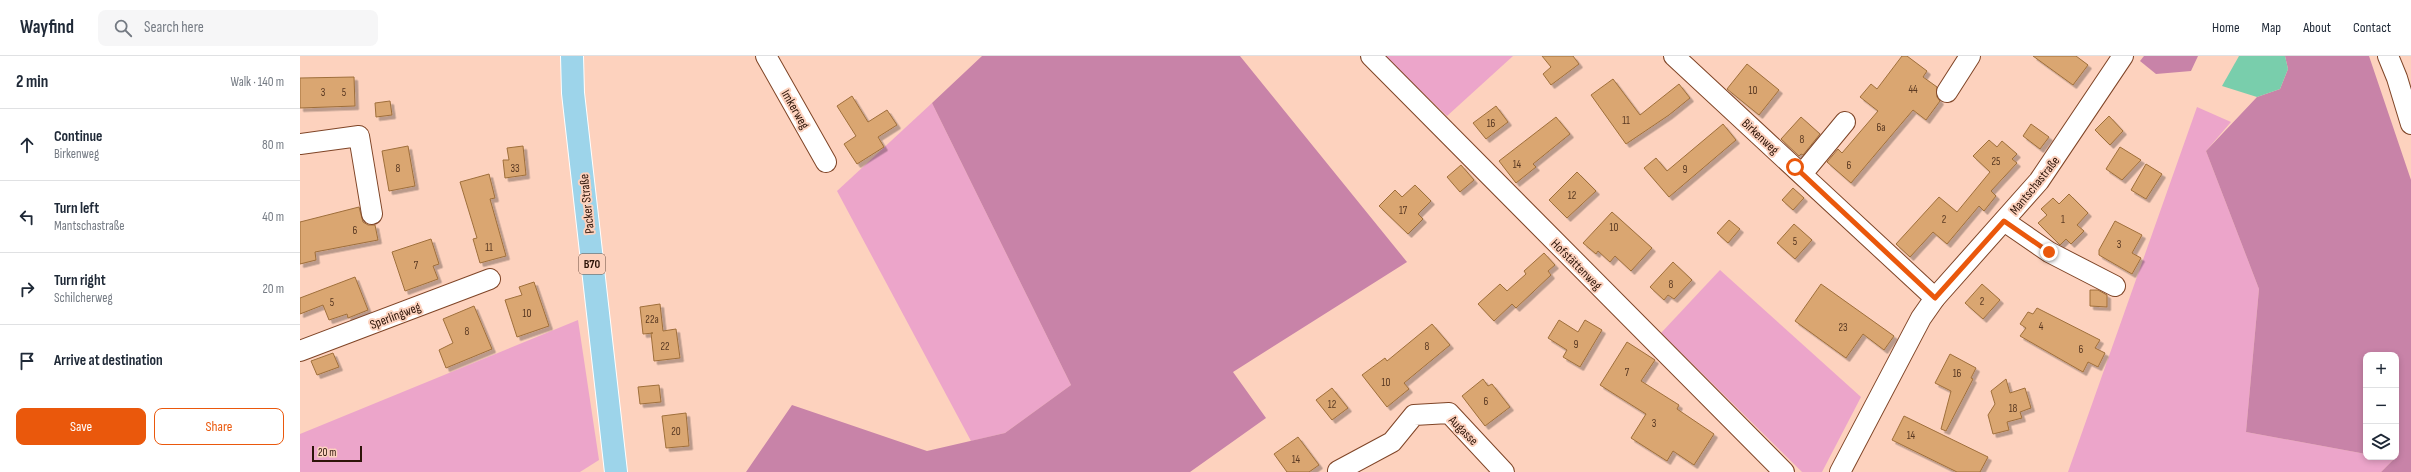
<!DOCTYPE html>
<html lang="en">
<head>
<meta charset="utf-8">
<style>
  body { margin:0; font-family:"Sofia Sans Condensed",sans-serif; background:#f6f6f7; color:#1f2937 }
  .controls { position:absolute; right:12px; bottom:12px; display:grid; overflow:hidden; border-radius:8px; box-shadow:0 2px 6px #0003 }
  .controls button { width:36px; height:36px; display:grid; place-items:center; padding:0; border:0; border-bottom:1px solid #e0e1e3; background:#fff; color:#1f2937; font:20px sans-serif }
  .scale { position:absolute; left:12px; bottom:10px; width:50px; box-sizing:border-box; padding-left:4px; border:2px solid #2d1408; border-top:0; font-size:11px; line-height:14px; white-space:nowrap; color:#2d1408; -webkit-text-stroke:3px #fdd2be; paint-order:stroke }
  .stop { position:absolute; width:12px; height:12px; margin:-9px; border:3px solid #ea580c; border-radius:50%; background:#fff }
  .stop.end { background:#ea580c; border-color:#fff; box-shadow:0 1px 4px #0008 }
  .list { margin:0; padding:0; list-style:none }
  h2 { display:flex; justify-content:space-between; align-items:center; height:52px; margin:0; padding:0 16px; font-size:17px }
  h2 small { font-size:13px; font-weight:400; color:#747a83 }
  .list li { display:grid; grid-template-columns:26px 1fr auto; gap:12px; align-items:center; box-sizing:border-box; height:72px; padding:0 16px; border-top:1px solid #e0e1e3 }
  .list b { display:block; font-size:15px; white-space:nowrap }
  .list p { margin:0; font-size:13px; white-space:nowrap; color:#747a83 }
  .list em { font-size:13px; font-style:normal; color:#747a83 }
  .actions { display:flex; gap:8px; padding:12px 16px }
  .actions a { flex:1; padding:9px 0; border:1px solid #ea580c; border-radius:8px; text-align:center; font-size:14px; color:#ea580c }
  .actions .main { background:#ea580c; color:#fff }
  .icon { flex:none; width:22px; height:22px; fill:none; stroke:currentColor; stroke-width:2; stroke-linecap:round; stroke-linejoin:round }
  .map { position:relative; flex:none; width:2111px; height:416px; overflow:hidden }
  header { display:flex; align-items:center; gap:24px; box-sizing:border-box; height:56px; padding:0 20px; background:#fff; border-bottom:1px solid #e0e1e3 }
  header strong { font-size:19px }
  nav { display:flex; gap:22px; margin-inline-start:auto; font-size:14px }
  .search { width:280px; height:36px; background:#f6f6f7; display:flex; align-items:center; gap:10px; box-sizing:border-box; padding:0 14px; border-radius:8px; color:#747a83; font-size:15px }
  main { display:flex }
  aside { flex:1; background:#fff }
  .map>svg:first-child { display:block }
  .green { fill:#eca5ca }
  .forest { fill:#c883a8 }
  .water { fill:#79ceac }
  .building { fill:#daa671; stroke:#9f6f3b; filter:url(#shadow) }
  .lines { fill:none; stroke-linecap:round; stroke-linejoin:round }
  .minor-casing { stroke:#7f4426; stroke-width:22 }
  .major-casing { stroke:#fff; stroke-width:24 }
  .minor { stroke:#fff; stroke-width:20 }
  .major { stroke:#9dd4ea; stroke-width:22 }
  .route { stroke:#ea580c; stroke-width:5 }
  .labels { text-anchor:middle; stroke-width:4; stroke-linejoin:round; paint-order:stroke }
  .number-label { font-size:11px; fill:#583822 }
  .shield { fill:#fdd2be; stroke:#6b4d3f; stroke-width:1 }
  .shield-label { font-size:12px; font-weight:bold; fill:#2d1408 }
  .street-label { font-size:13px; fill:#2d1408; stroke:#fdd2be }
</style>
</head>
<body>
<header>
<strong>Wayfind</strong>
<div class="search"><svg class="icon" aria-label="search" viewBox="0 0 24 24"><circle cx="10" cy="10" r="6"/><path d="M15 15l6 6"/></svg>Search here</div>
<nav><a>Home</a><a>Map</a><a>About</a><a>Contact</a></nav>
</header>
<main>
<aside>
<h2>2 min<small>Walk · 140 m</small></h2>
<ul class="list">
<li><svg class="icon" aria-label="ahead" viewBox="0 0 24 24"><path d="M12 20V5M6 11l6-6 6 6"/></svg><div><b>Continue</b><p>Birkenweg</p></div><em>80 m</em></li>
<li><svg class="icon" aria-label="left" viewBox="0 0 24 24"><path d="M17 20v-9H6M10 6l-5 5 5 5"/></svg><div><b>Turn left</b><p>Mantschastraße</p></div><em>40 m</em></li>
<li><svg class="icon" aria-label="right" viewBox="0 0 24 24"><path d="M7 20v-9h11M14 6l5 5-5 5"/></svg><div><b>Turn right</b><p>Schilcherweg</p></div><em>20 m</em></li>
<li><svg class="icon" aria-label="arrive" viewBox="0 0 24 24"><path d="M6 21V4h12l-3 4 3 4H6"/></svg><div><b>Arrive at destination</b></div></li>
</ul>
<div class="actions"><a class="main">Save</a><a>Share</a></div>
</aside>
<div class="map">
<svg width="2111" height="416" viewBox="0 0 2111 416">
  <defs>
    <filter id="shadow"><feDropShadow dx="3.5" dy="3.5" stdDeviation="0" flood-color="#0004"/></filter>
  </defs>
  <rect width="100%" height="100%" fill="#fdd2be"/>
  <g class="green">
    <path d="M 1084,0 L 1213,0 L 1147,60 Z"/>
    <path d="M 632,47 L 771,329 L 705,377 L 671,385 L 537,135 Z"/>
    <path d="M 1897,51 L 1931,66 L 1906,95 L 1959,233 L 1946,376 L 2066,398 L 2066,401 L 2094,403 L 2081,416 L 1768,416 Z"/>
    <path d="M 1420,214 L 1561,341 L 1522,416 L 1502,416 L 1361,277 Z"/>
    <path d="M 278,264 L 299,404 L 280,416 L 0,416 L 0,378 Z"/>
  </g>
  <g class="forest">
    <path d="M 682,0 L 940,0 L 1107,206 L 933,316 L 966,362 L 890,416 L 446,416 L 492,349 L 627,395 L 705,377 L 771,329 L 632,47 Z"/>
    <path d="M 1844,0 L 1898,0 L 1891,15 L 1856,18 L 1840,5 Z"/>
    <path d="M 1985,0 L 2069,0 L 2111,124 L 2111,416 L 2081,416 L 2094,403 L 2083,401 L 2096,401 L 2096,299 L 2066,299 L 2066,398 L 1946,376 L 1959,233 L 1906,95 L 1957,41 L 1980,33 L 1988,13 Z"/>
  </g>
  <path class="water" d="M 1939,0 L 1985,0 L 1988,13 L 1980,33 L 1957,41 L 1922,30 Z"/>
  <g class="building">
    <path d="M 1242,0 L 1273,0 L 1279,8 L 1251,29 L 1243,18 L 1251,11 Z"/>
    <path d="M 1602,0 L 1607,0 L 1627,15 L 1623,21 L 1637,31 L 1637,41 L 1640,45 L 1626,64 L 1613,54 L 1551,127 L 1527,106 L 1538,93 L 1542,97 L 1578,55 L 1560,41 L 1571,28 L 1577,33 Z"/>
    <path d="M 1733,0 L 1776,0 L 1788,9 L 1773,29 Z"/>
    <path d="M 1447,8 L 1479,34 L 1459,59 L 1427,33 Z"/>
    <path d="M 54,21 L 55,50 L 0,52 L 0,22 Z"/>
    <path d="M 1313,23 L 1340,59 L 1379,28 L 1390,42 L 1369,59 L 1326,88 L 1291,39 Z"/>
    <path d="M 552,40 L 568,66 L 587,54 L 597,69 L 578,81 L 584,91 L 557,108 L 544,88 L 556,80 L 537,50 Z"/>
    <path d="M 90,45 L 92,59 L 76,61 L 75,47 Z"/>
    <path d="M 1196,50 L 1208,66 L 1186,83 L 1173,67 Z"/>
    <path d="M 1809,60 L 1823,75 L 1810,89 L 1795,74 Z"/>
    <path d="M 1256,61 L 1270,78 L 1233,108 L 1236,111 L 1216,127 L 1199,105 Z"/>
    <path d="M 1501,61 L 1520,78 L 1503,99 L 1501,98 L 1499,100 L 1481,83 Z"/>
    <path d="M 1423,68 L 1436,84 L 1369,141 L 1344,112 L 1356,102 L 1367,115 Z"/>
    <path d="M 1731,68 L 1749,81 L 1740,93 L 1723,80 Z"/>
    <path d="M 1689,84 L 1697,91 L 1702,85 L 1717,98 L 1712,103 L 1717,107 L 1691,135 L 1696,140 L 1684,155 L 1679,150 L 1647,188 L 1633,176 L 1610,201 L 1596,188 L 1639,141 L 1657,156 L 1690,116 L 1673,100 Z"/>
    <path d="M 108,90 L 115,130 L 89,135 L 82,95 Z"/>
    <path d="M 223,90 L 226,119 L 205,122 L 203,104 L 209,104 L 207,92 Z"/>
    <path d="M 1820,91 L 1841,104 L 1822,124 L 1806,113 Z"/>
    <path d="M 1846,108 L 1862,118 L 1846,143 L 1831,134 Z"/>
    <path d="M 1161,109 L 1174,124 L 1160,136 L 1147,121 Z"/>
    <path d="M 1277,116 L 1296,135 L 1267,162 L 1249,144 Z"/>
    <path d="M 189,118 L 195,142 L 190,143 L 206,200 L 180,207 L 173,183 L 177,182 L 160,126 Z"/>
    <path d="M 1115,129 L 1131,145 L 1118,158 L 1123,163 L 1108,178 L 1079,150 L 1095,134 L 1102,141 Z"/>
    <path d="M 1493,132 L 1504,142 L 1493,154 L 1482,144 Z"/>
    <path d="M 1769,138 L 1788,157 L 1777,169 L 1784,175 L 1771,188 L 1766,183 L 1760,189 L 1738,167 L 1747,159 L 1741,153 L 1753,142 L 1759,148 Z"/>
    <path d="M 59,151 L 63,166 L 68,169 L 75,169 L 78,184 L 15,196 L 16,204 L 0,208 L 0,166 Z"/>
    <path d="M 1312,156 L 1352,192 L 1331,215 L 1315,200 L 1310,206 L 1298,195 L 1296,198 L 1283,187 Z"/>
    <path d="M 1429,164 L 1440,173 L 1428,187 L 1417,177 Z"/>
    <path d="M 1815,165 L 1842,179 L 1832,197 L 1841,202 L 1832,218 L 1799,199 L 1799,194 Z"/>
    <path d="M 1494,168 L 1512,184 L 1495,203 L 1477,187 Z"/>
    <path d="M 131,183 L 139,208 L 133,210 L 138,223 L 105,235 L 92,196 Z"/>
    <path d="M 1244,197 L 1255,209 L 1248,215 L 1251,219 L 1216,252 L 1212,248 L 1194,265 L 1178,248 L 1200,228 L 1207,235 L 1226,218 L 1224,215 Z"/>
    <path d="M 1373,206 L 1392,224 L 1374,243 L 1368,239 L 1364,244 L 1350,231 Z"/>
    <path d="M 55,221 L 68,254 L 48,262 L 47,258 L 29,264 L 23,249 L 0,258 L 0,242 Z"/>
    <path d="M 234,226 L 249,270 L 217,281 L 205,244 L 222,239 L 219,231 Z"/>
    <path d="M 1521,228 L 1594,280 L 1584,294 L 1563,278 L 1546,302 L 1495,265 Z"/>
    <path d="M 1682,228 L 1700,244 L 1683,263 L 1665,247 Z"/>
    <path d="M 1790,234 L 1798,234 L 1807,239 L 1807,251 L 1790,250 Z"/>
    <path d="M 360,248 L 363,275 L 376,273 L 380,302 L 354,305 L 351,277 L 353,277 L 343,278 L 340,251 Z"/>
    <path d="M 174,250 L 192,293 L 146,312 L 139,294 L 153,287 L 143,263 Z"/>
    <path d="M 1737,252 L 1800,284 L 1795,292 L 1805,297 L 1798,311 L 1788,306 L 1783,316 L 1720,280 L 1726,272 L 1720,268 L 1728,256 L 1733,258 Z"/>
    <path d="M 1259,264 L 1278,276 L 1285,264 L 1302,274 L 1280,311 L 1263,301 L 1267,294 L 1248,282 Z"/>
    <path d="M 1132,268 L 1150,289 L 1104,327 L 1109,333 L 1087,351 L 1062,319 L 1085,302 L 1087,305 Z"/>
    <path d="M 1327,286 L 1355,304 L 1341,325 L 1379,349 L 1377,353 L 1414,378 L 1394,409 L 1373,395 L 1367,405 L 1331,382 L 1346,358 L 1300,329 Z"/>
    <path d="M 33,297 L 39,311 L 17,319 L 11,305 Z"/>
    <path d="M 1650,298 L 1676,312 L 1671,322 L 1673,323 L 1646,375 L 1641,373 L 1651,335 L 1635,327 Z"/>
    <path d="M 1183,323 L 1188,330 L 1192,328 L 1210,351 L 1185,370 L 1162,340 Z"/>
    <path d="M 1706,323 L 1710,337 L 1725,332 L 1731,352 L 1720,356 L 1722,362 L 1707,366 L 1709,374 L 1693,378 L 1688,359 L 1695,348 L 1691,335 Z"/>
    <path d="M 359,329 L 361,346 L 340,348 L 338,331 Z"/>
    <path d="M 1032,332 L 1048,352 L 1032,364 L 1016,344 Z"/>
    <path d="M 386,357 L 389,390 L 366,392 L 362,360 Z"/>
    <path d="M 1604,360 L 1688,401 L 1680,416 L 1657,416 L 1592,384 Z"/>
    <path d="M 998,381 L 1019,409 L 1009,416 L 987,416 L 974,398 Z"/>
  </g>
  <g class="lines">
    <defs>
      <g id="minor">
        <path d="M 466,0 L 526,106"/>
        <path d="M 1071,0 L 1484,416"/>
        <path d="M 1374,0 L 1635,242"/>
        <path d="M 2088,0 L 2097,22 L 2111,68"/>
        <path d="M 1647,36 L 1670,0"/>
        <path d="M 0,88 L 59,80 L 72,158"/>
        <path d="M 1502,118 L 1545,66"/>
        <path d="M 1704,165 L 1749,196 L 1815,230"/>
        <path d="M 0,295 L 190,223"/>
        <path d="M 1038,415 L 1092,386 L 1114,359 L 1149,357 L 1204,416"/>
        <path d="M 1540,416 L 1621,262 L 1635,242 L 1739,125 L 1823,0"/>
      </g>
      <path id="major" d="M 272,0 L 273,37 L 316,416"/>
    </defs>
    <use href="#minor" class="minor-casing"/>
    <use href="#major" class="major-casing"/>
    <use href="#minor" class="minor"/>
    <use href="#major" class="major"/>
  </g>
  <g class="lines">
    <path class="route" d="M 1495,111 L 1635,242 L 1704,165 L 1749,196"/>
  </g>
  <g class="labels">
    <g class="number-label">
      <text x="1613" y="37">44</text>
      <text x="1453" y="38">10</text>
      <text x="23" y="40">3</text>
      <text x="44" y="40">5</text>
      <text x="1326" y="68">11</text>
      <text x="1191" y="71">16</text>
      <text x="1581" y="75">6a</text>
      <text x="1502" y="87">8</text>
      <text x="1696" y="109">25</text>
      <text x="1217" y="112">14</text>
      <text x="1549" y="113">6</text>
      <text x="98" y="116">8</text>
      <text x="215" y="116">33</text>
      <text x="1385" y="117">9</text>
      <text x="1272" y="143">12</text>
      <text x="1103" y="158">17</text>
      <text x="1644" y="167">2</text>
      <text x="1763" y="167">1</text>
      <text x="1314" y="175">10</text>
      <text x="55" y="178">6</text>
      <text x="1495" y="189">5</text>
      <text x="1819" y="192">3</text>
      <text x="189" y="195">11</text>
      <text x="116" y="213">7</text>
      <text x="1371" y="232">8</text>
      <text x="1682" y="249">2</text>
      <text x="32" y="250">5</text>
      <text x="227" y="261">10</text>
      <text x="352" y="267">22a</text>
      <text x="1741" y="274">4</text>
      <text x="1543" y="275">23</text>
      <text x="167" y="279">8</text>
      <text x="1276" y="292">9</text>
      <text x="365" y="294">22</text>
      <text x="1127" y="294">8</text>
      <text x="1781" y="297">6</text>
      <text x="1327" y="320">7</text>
      <text x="1657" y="321">16</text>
      <text x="1086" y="330">10</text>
      <text x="1186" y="349">6</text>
      <text x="1032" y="352">12</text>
      <text x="1713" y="356">18</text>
      <text x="1354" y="371">3</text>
      <text x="376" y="379">20</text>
      <text x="1611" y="383">14</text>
      <text x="996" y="407">14</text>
    </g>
    <rect class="shield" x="279" y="198" width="26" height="20" rx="3"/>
    <g class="shield-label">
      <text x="292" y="212">B70</text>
    </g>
    <g class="street-label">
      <text transform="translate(496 53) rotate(60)" y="5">Imkerweg</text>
      <text transform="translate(1461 80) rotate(43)" y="5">Birkenweg</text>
      <text transform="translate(1734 129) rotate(-51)" y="5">Mantschastraße</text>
      <text transform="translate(286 148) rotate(-96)" y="5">Packer Straße</text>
      <text transform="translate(1277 208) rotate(45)" y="5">Hofstättenweg</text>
      <text transform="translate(95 259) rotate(-21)" y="5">Sperlingweg</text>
      <text transform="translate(1164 374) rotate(45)" y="5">Augasse</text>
    </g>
  </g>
</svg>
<div class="controls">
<button>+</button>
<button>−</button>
<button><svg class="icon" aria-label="layers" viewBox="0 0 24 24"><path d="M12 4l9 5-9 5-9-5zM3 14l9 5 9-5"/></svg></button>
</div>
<div class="scale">20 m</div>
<div class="stop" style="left:1495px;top:111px"></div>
<div class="stop end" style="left:1749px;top:196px"></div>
</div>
</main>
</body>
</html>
